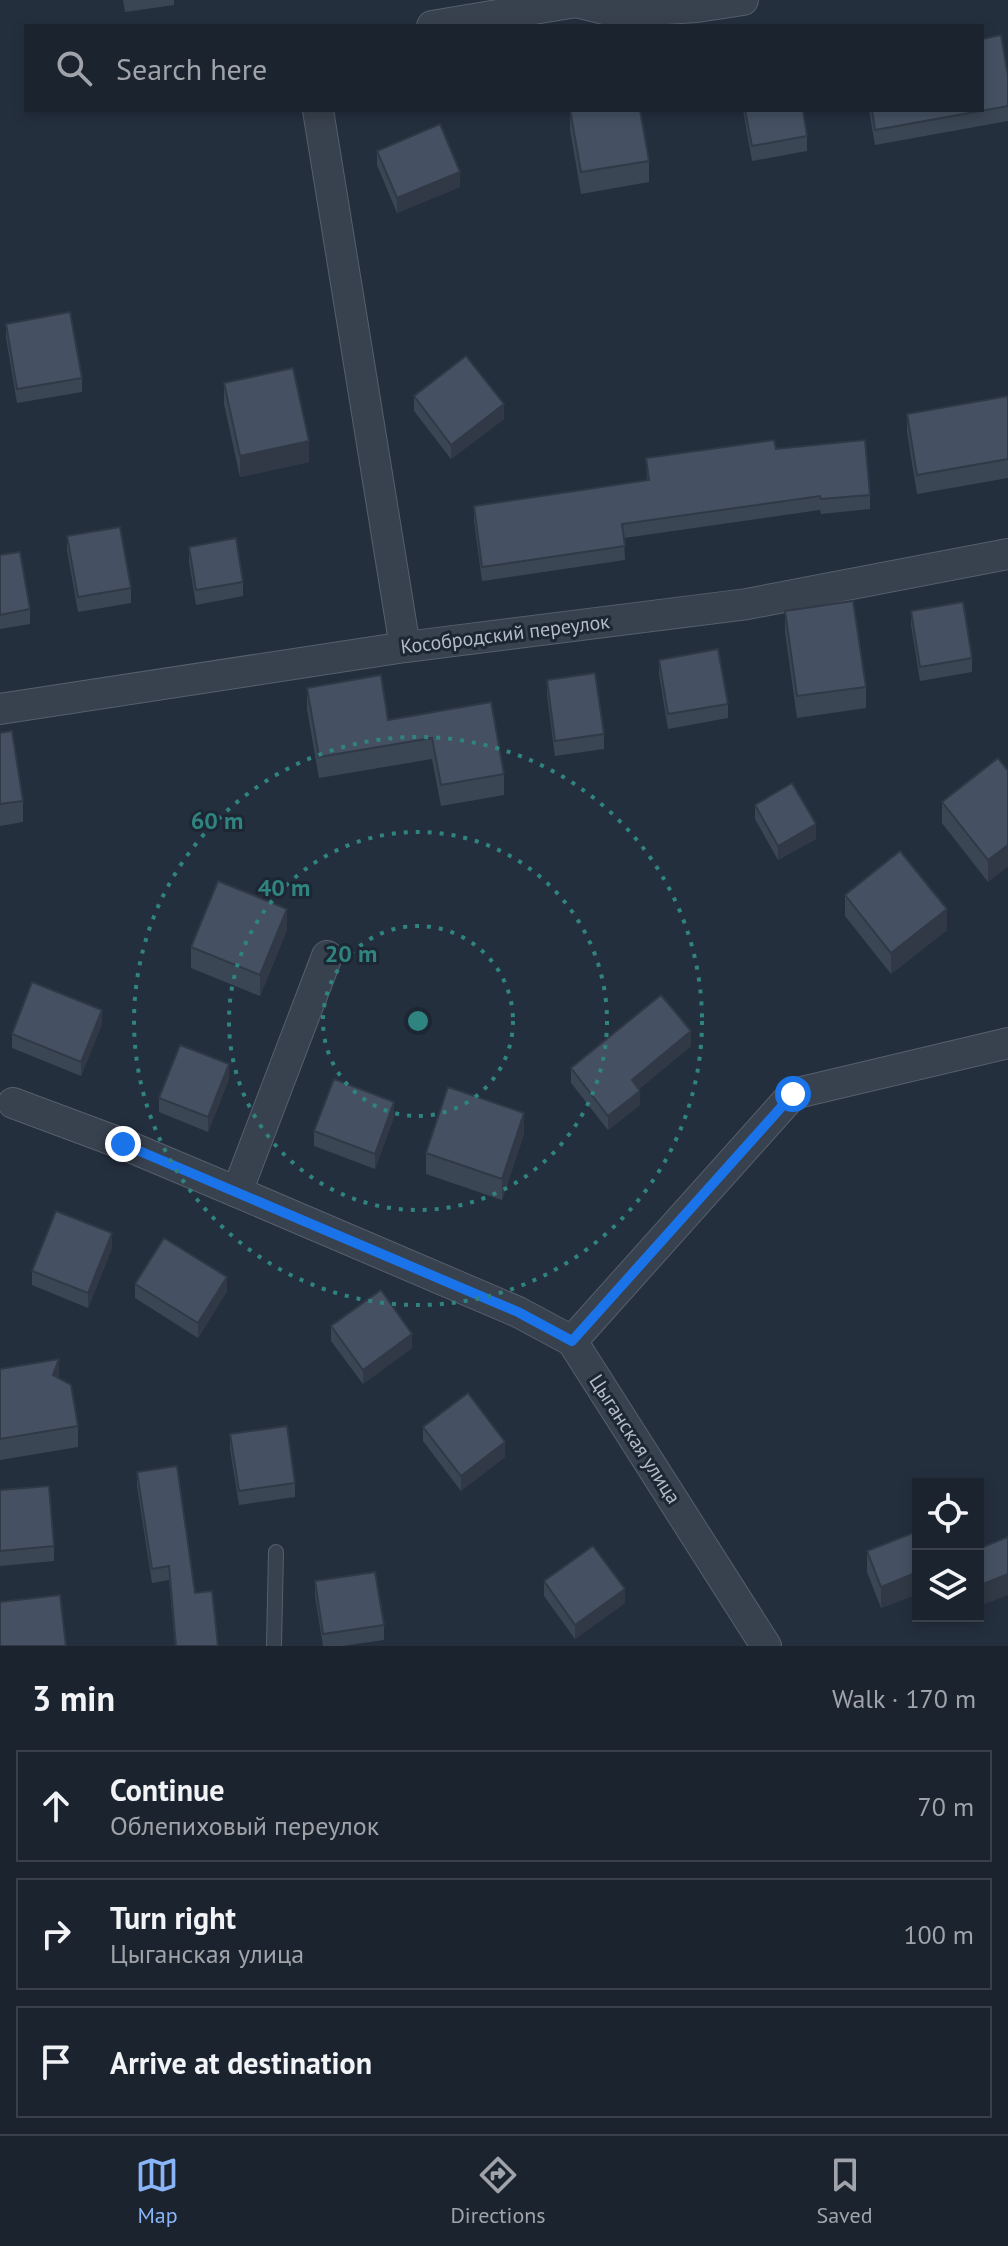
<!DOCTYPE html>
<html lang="en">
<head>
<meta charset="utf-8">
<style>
  body { margin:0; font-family:"PT Sans",sans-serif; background:#282f3a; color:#f1f3f6 }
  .controls { position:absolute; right:24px; bottom:24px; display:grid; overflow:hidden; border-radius:0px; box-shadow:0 4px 12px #0003 }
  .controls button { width:72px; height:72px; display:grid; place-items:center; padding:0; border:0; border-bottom:2px solid #39404a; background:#1b232e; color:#f1f3f6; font:40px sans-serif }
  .stop { position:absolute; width:24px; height:24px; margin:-18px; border:6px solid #1a73e8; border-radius:50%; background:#fff }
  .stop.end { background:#1a73e8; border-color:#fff; box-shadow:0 2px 8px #0008 }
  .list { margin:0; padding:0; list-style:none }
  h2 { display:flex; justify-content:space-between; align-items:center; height:104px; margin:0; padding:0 32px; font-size:34px }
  h2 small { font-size:26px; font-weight:400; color:#a0a4aa }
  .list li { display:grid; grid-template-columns:52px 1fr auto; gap:24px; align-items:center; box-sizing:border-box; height:112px; margin:0 16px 16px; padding:0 16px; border:2px solid #39404a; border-radius:0px }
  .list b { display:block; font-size:30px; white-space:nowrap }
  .list p { margin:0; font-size:26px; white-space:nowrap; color:#a0a4aa }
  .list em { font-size:26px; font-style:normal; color:#a0a4aa }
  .icon { flex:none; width:44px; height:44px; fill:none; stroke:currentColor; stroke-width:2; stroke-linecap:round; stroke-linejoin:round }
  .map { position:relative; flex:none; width:1008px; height:1646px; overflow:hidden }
  .search { position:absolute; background:#1b232e; box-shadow:0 4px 12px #0003; left:24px; right:24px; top:24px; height:88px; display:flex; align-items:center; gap:20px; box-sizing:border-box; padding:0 28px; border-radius:0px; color:#a0a4aa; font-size:30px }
  .sheet { height:488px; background:#1b232e }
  nav { display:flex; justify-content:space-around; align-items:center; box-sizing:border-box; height:112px; border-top:2px solid #39404a; background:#1b232e; font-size:22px; color:#a0a4aa }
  nav a { display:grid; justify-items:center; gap:4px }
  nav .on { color:#8ab4f8 }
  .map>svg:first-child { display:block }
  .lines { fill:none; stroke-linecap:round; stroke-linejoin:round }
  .service-casing { stroke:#565f6c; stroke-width:16 }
  .minor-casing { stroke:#565f6c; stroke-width:32 }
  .service { stroke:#38414e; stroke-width:14 }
  .minor { stroke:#38414e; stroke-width:30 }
  .wall { fill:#3b4654 }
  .shaded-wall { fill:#303945 }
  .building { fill:#455162; stroke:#303945; stroke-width:2 }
  .route { stroke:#1a73e8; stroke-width:10 }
  .ring { fill:none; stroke:#308480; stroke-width:4; stroke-dasharray:4 8 }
  .labels { text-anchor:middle; stroke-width:6; stroke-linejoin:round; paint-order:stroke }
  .street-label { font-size:20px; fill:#b4bcc9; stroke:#1d2633 }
  .centre { fill:#308480; stroke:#1d2633; stroke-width:4 }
  .ring-label { font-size:24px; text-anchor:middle; font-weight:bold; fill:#308480; stroke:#1d2633; stroke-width:6; stroke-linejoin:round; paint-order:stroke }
</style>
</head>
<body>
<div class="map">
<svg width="1008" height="1646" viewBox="0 0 1008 1646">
  <rect width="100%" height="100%" fill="#242f3e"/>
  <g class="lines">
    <defs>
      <path id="service" d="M 274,1646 L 276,1552"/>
      <g id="minor">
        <path d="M 432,26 L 576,2 L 616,12 L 697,7 L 743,0"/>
        <path d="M 318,110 L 405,647"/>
        <path d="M 0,709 L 405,647 L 747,604 L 1008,554"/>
        <path d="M 13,1103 L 123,1144 L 237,1192 L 518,1312 L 572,1341 L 766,1646"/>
        <path d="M 237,1192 L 327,956"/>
        <path d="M 572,1341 L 793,1094 L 1008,1043"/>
      </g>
    </defs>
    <use href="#service" class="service-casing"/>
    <use href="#minor" class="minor-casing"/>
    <use href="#service" class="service"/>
    <use href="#minor" class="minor"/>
  </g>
  <g class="wall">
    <path d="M 123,0 L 174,0 L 174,5 L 125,12 Z"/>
    <path d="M 1008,76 L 1008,121 L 875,145 L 869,110 L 982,110 Z"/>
    <path d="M 570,110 L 649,161 L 649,182 L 581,194 L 570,129 Z"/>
    <path d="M 743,110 L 803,110 L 807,136 L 807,151 L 752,161 Z"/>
    <path d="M 377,151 L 460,187 L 397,213 L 377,165 Z"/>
    <path d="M 6,324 L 82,378 L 82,392 L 17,403 L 6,338 Z"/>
    <path d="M 224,383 L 309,462 L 240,477 L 224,404 Z"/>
    <path d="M 414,396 L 504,419 L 451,459 L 414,411 Z"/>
    <path d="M 1008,396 L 1008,478 L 917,494 L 907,432 L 907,414 Z"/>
    <path d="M 776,449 L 870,495 L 870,509 L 821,514 L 820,510 L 624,538 L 625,560 L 482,581 L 474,521 L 474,506 L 647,480 L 646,458 Z"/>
    <path d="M 67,536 L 131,588 L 131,603 L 78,612 L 67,550 Z"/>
    <path d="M 189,547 L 243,582 L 243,596 L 196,605 L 189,562 Z"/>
    <path d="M 0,555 L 30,609 L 30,624 L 0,629 Z"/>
    <path d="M 785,611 L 866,687 L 866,708 L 797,718 L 785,632 Z"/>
    <path d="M 911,611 L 972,658 L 972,672 L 920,681 L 911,625 Z"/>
    <path d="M 659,660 L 728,704 L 728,718 L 668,729 L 659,674 Z"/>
    <path d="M 547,680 L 604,734 L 604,749 L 555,756 L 547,695 Z"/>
    <path d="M 307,688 L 388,720 L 491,702 L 504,774 L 504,795 L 441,806 L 432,759 L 319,778 L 307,709 Z"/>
    <path d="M 0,733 L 23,801 L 23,822 L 0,826 Z"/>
    <path d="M 1008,771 L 1008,866 L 988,882 L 942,823 L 942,802 Z"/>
    <path d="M 755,805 L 816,839 L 778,860 L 755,819 Z"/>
    <path d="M 845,895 L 947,930 L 891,974 L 845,916 Z"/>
    <path d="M 287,930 L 260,996 L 191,968 L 191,947 Z"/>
    <path d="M 102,1024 L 81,1076 L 12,1048 L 12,1034 Z"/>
    <path d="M 691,1046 L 639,1089 L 640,1105 L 608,1130 L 571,1083 L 571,1068 Z"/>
    <path d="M 229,1079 L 208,1132 L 159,1112 L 159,1098 Z"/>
    <path d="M 394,1117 L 375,1169 L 314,1146 L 314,1131 Z"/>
    <path d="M 524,1134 L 502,1200 L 426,1174 L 426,1153 Z"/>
    <path d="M 112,1248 L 88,1308 L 32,1285 L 32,1271 Z"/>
    <path d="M 135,1284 L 227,1291 L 198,1338 L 135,1298 Z"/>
    <path d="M 331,1326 L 412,1348 L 363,1384 L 331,1341 Z"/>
    <path d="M 0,1369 L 59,1379 L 78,1426 L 78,1447 L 0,1460 Z"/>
    <path d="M 423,1427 L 505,1457 L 461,1491 L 423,1441 Z"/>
    <path d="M 230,1434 L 295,1483 L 295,1497 L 239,1505 L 230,1449 Z"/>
    <path d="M 137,1472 L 195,1593 L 218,1646 L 175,1646 L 169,1580 L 152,1583 L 137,1486 Z"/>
    <path d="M 0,1490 L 54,1546 L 54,1561 L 0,1566 Z"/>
    <path d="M 918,1531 L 918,1594 L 881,1608 L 867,1572 L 867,1551 Z"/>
    <path d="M 315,1581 L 384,1625 L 384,1640 L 342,1646 L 323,1646 L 315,1596 Z"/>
    <path d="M 544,1581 L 625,1603 L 575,1639 L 544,1596 Z"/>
  </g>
  <g class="shaded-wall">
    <path d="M 460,172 L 460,187 L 397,213 L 397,198 Z"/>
    <path d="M 504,404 L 504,419 L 451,459 L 451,445 Z"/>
    <path d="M 309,441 L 309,462 L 240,477 L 240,456 Z"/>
    <path d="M 816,824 L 816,839 L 778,860 L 778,846 Z"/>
    <path d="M 1008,845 L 1008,866 L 988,882 L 988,860 Z"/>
    <path d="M 287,909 L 287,930 L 260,996 L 260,975 Z"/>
    <path d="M 947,909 L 947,930 L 891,974 L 891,953 Z"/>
    <path d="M 102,1010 L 102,1024 L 81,1076 L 81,1062 Z"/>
    <path d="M 691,1031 L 691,1046 L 632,1095 L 632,1080 Z"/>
    <path d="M 229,1064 L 229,1079 L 208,1132 L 208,1117 Z"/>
    <path d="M 640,1091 L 640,1105 L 608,1130 L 608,1116 Z"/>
    <path d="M 394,1102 L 394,1117 L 375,1169 L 375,1154 Z"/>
    <path d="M 524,1113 L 524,1134 L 502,1200 L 502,1179 Z"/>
    <path d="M 112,1233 L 112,1248 L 88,1308 L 88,1293 Z"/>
    <path d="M 227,1277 L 227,1291 L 198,1338 L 198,1323 Z"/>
    <path d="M 412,1334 L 412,1348 L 363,1384 L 363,1370 Z"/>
    <path d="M 59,1359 L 59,1380 L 53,1375 Z"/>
    <path d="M 505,1442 L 505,1457 L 461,1491 L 461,1476 Z"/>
    <path d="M 918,1572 L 918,1594 L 881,1608 L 881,1587 Z"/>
    <path d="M 1008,1574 L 1008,1595 L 978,1607 L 978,1586 Z"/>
    <path d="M 625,1589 L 625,1603 L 575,1639 L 575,1625 Z"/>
  </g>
  <g class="building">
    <path d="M 1001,35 L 1008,76 L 1008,106 L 875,130 L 872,110 L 982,110 L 982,39 Z"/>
    <path d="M 570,110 L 640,110 L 649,161 L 581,172 Z"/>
    <path d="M 745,110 L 803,110 L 807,136 L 752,146 Z"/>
    <path d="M 440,124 L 460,172 L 397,198 L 377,151 Z"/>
    <path d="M 70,312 L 82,378 L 17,389 L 6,324 Z"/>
    <path d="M 466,356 L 504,404 L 451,445 L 414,396 Z"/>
    <path d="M 293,368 L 309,441 L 240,456 L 224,383 Z"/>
    <path d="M 1008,396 L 1008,459 L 917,475 L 907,414 Z"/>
    <path d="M 774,440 L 776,449 L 865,440 L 870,495 L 821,499 L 820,496 L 622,524 L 625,546 L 482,567 L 474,506 L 649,480 L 646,458 Z"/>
    <path d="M 120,527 L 131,588 L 78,597 L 67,536 Z"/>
    <path d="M 236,538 L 243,582 L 196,590 L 189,547 Z"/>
    <path d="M 20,552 L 30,609 L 0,615 L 0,555 Z"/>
    <path d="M 853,601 L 866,687 L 797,696 L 785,611 Z"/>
    <path d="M 963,602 L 972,658 L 920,667 L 911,611 Z"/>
    <path d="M 718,649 L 728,704 L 668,714 L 659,660 Z"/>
    <path d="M 595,673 L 604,734 L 555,741 L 547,680 Z"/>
    <path d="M 381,675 L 388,720 L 491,702 L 504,774 L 441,785 L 432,738 L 319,757 L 307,688 Z"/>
    <path d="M 12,731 L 23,801 L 0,804 L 0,733 Z"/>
    <path d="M 998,758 L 1008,771 L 1008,845 L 988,860 L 942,802 Z"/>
    <path d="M 792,783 L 816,824 L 778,846 L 755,805 Z"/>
    <path d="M 900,851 L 947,909 L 891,953 L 845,895 Z"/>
    <path d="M 218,881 L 287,909 L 260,975 L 191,947 Z"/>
    <path d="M 32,982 L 102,1010 L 81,1062 L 12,1034 Z"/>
    <path d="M 661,995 L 691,1031 L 632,1080 L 640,1091 L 608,1116 L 571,1068 Z"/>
    <path d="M 180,1045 L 229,1064 L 208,1117 L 159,1098 Z"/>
    <path d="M 334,1079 L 394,1102 L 375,1154 L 314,1131 Z"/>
    <path d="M 448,1087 L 524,1113 L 502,1179 L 426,1153 Z"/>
    <path d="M 56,1211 L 112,1233 L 88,1293 L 32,1271 Z"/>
    <path d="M 164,1238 L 227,1277 L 198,1323 L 135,1284 Z"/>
    <path d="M 381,1290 L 412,1334 L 363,1370 L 331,1326 Z"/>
    <path d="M 59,1359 L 53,1375 L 71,1385 L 78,1426 L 0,1439 L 0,1369 Z"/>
    <path d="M 468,1393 L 505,1442 L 461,1476 L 423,1427 Z"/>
    <path d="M 287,1426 L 295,1483 L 239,1491 L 230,1434 Z"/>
    <path d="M 177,1466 L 195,1593 L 212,1591 L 218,1646 L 176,1646 L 169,1566 L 152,1569 L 137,1472 Z"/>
    <path d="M 49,1486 L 54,1546 L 0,1551 L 0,1490 Z"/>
    <path d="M 918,1531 L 918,1572 L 881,1587 L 867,1551 Z"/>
    <path d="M 1008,1537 L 1008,1574 L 978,1586 L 978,1549 Z"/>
    <path d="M 593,1546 L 625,1589 L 575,1625 L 544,1581 Z"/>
    <path d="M 375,1572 L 384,1625 L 323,1634 L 315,1581 Z"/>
    <path d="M 60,1595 L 66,1646 L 0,1646 L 0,1602 Z"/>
  </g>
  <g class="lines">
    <path class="route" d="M 123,1144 L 518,1312 L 572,1341 L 793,1094"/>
  </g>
  <g class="ring">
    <circle cx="418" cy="1021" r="95"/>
    <circle cx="418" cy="1021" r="189"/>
    <circle cx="418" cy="1021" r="284"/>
  </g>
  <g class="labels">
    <g class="street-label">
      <text transform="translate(505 634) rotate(-7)" y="7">Кособродский переулок</text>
      <text transform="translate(635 1439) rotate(57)" y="7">Цыганская улица</text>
    </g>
  </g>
  <circle cx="418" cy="1021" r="12" class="centre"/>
  <g class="ring-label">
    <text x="217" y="829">60 m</text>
    <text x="284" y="896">40 m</text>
    <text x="351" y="962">20 m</text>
  </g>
</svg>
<div class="controls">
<button><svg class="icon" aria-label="locate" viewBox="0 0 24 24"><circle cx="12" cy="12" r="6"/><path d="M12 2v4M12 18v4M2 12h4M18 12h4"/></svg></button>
<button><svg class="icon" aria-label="layers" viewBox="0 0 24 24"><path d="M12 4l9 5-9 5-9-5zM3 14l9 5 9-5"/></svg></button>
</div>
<div class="stop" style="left:793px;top:1094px"></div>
<div class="stop end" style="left:123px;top:1144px"></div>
<div class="search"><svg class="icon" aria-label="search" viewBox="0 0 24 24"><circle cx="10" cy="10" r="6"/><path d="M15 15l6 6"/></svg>Search here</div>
</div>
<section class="sheet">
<h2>3 min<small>Walk · 170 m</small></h2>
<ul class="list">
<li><svg class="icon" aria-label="ahead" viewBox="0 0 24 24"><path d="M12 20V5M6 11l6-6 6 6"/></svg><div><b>Continue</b><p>Облепиховый переулок</p></div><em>70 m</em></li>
<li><svg class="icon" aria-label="right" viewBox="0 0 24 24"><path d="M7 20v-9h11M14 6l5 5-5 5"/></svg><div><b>Turn right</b><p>Цыганская улица</p></div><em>100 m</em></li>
<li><svg class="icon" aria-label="arrive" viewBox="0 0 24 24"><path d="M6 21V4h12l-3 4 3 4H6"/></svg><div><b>Arrive at destination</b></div></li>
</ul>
</section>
<nav>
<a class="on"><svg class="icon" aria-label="map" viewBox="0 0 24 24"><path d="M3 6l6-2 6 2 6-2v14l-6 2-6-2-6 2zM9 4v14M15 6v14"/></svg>Map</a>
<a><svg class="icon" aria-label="directions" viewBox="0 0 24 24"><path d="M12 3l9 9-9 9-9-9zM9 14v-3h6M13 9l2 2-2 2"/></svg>Directions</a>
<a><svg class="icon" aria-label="saved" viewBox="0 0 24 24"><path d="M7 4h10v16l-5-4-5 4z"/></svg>Saved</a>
</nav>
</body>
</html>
